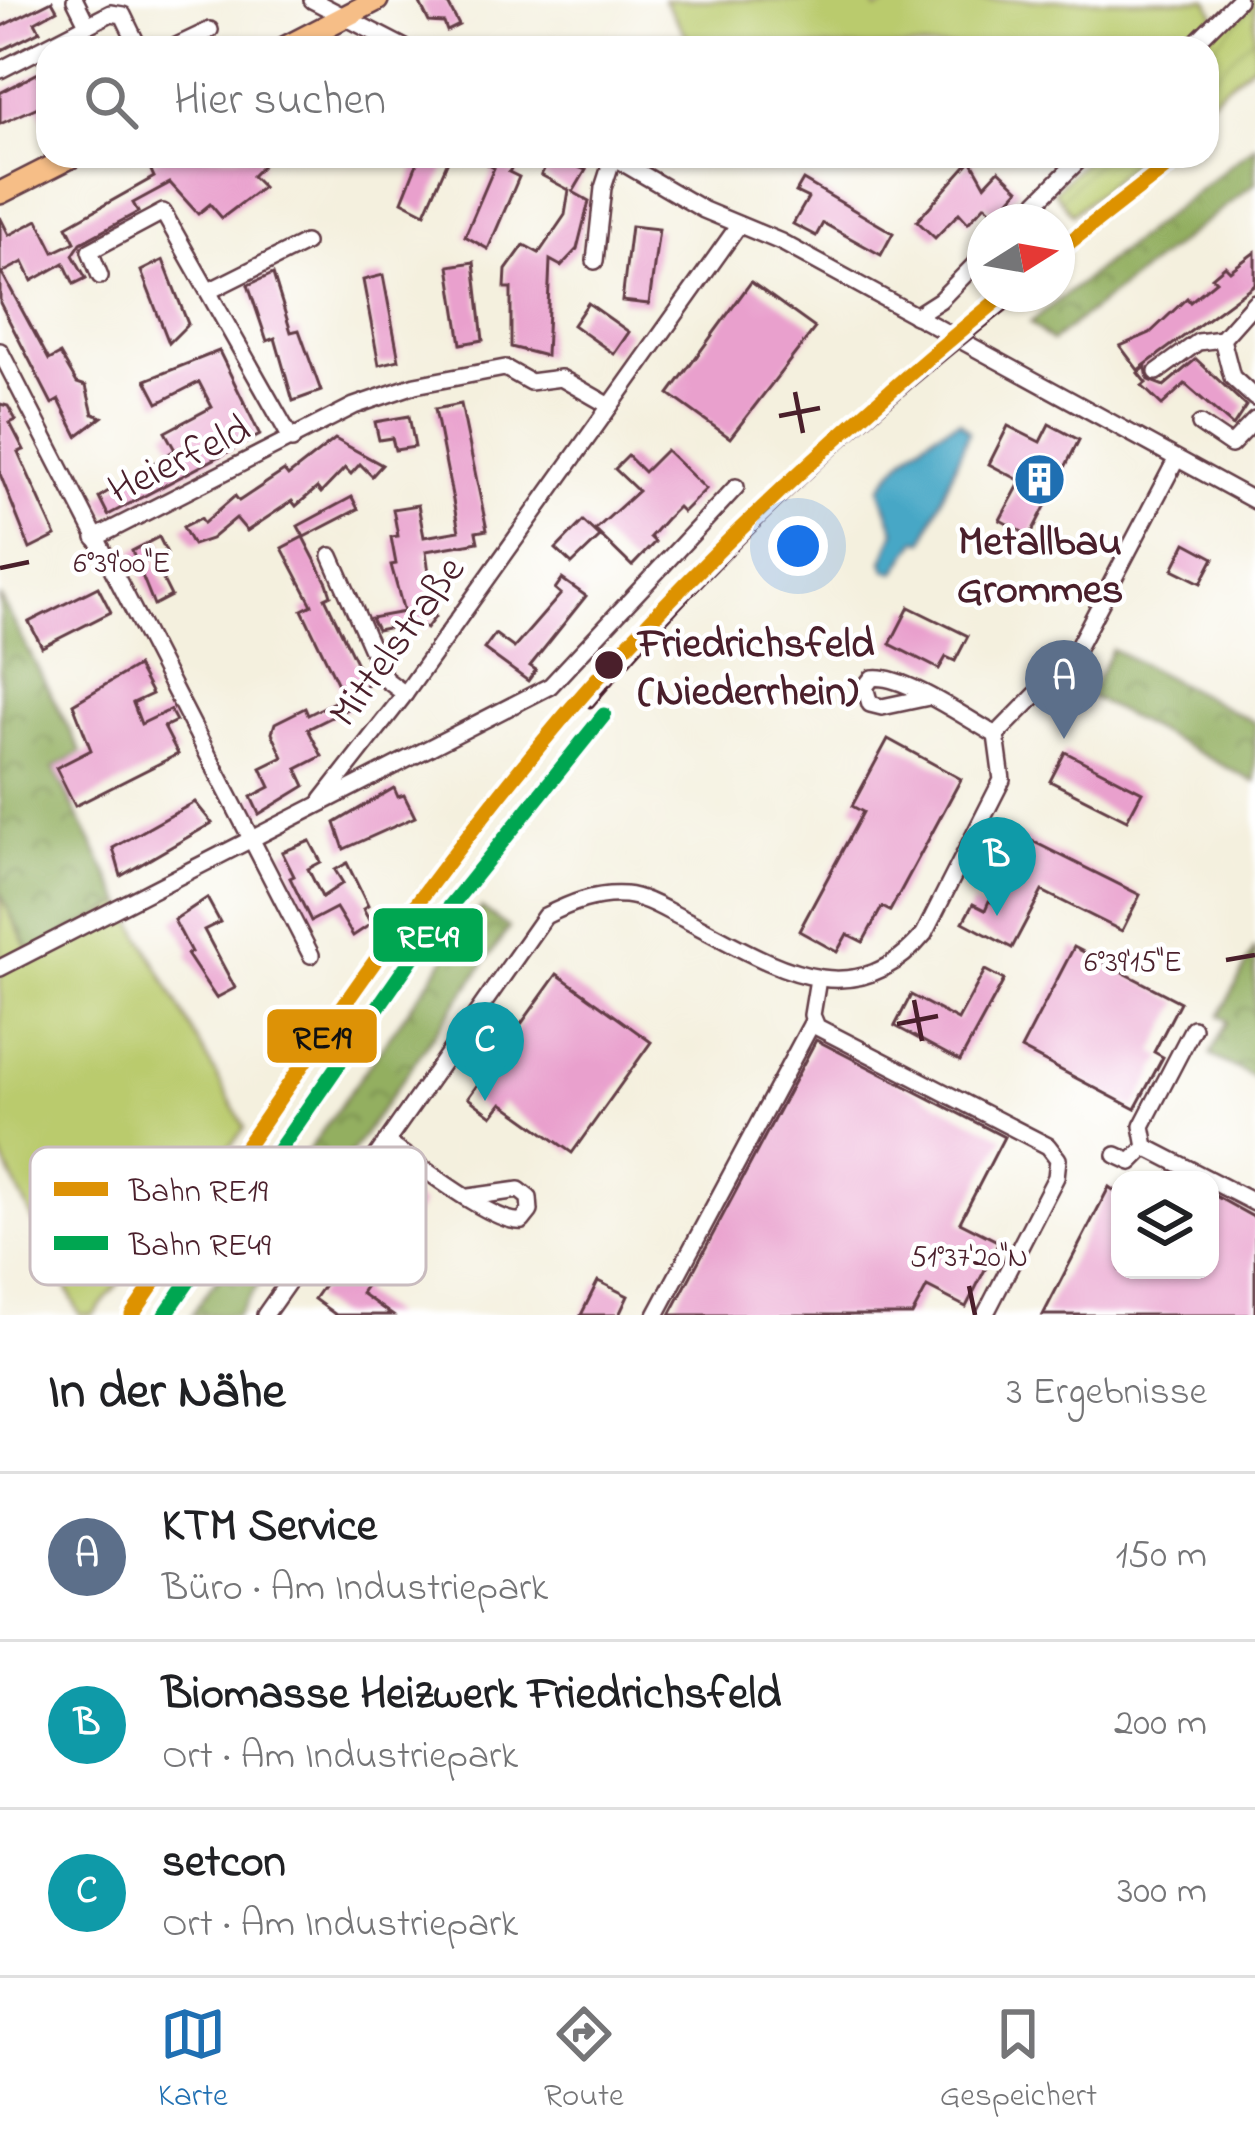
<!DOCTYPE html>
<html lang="de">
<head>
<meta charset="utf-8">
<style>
  body { margin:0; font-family:"Indie Flower",sans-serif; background:#f2f2f2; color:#202124 }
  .controls { position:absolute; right:36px; bottom:36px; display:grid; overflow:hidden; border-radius:24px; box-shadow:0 3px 9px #0004 }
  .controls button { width:108px; height:108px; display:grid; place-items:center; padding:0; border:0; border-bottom:3px solid #e0e0e0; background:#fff; color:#202124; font:60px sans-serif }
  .compass { position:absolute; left:967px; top:204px; width:108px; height:108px; border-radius:50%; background:#fff; box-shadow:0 3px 9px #0004; rotate:79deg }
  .you { position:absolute; left:798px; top:546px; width:42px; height:42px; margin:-30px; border:9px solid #fff; border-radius:50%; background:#1a73e8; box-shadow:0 0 0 18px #1a73e833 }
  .badge { display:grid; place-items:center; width:78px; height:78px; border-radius:50%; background:#1f6fb2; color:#fff; font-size:39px; font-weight:700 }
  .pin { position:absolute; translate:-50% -99px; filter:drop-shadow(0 3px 6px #0008) }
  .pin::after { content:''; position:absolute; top:63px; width:42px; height:36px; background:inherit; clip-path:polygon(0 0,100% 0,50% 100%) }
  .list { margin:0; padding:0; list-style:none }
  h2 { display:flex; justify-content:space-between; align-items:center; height:156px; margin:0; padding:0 48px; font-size:51px }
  h2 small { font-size:39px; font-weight:400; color:#757577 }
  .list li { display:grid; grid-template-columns:78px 1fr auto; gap:36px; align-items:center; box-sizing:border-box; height:168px; padding:0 48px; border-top:3px solid #e0e0e0 }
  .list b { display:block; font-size:45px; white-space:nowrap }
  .list p { margin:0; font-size:39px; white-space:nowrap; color:#757577 }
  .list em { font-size:39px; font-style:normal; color:#757577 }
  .icon { flex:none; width:66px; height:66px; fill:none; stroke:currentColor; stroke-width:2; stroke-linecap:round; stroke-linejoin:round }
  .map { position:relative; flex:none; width:1255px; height:1315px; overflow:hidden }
  .search { position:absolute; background:#fff; box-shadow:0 3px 9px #0004; left:36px; right:36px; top:36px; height:132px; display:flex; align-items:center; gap:30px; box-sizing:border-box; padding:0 42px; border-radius:36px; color:#757577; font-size:45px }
  .sheet { height:660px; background:#fff }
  nav { display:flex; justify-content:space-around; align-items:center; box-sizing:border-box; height:168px; border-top:3px solid #e0e0e0; background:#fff; font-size:33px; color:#757577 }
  nav a { display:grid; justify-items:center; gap:6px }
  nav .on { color:#1f6fb2 }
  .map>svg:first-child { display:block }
  .green { fill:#bacb6d; stroke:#82754c; stroke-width:3 }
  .forest { fill:url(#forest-crowns); stroke:#6e6746; stroke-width:3 }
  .garden { fill:url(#garden-furrows); stroke:#82754c; stroke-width:3 }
  .water { fill:#46a7c6; stroke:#486378; stroke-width:3 }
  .building { fill:#e9a0cd }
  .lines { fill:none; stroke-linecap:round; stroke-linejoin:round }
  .minor-casing { stroke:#643e46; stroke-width:20 }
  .major-casing { stroke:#643e46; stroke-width:26 }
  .minor { stroke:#fff; stroke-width:15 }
  .major { stroke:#f6be87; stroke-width:21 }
  .rail-casing { stroke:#4a1f2b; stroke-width:9 }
  .rail { stroke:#fff; stroke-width:4.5; stroke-dasharray:14; stroke-linecap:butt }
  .rail-1-casing { stroke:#fff; stroke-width:24 }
  .rail-2-casing { stroke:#fff; stroke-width:24 }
  .rail-1 { stroke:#dd9206; stroke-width:15 }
  .rail-2 { stroke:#00a651; stroke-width:15 }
  .ticks { fill:none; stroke:#4a1f2b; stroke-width:4.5 }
  .stop-dot { fill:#4a1f2b; stroke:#fff; stroke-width:4.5 }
  .labels { text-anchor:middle; stroke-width:9; stroke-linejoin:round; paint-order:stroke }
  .street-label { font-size:42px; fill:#4a1f2b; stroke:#fff }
  .poi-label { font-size:42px; font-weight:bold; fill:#4a1f2b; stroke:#fff }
  .stop-label { font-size:42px; font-weight:bold; fill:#4a1f2b; stroke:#fff; text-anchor:start }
  .key { fill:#fff; stroke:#c9bcbf; stroke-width:3 }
  .key-label { font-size:33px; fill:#4a1f2b }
  .ticks-label { font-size:30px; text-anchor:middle; fill:#4a1f2b; stroke:#fff; stroke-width:9; stroke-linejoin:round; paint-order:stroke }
  .line-badge { stroke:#fff; stroke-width:4.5 }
  .badge-label { font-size:33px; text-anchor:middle; font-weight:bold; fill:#fff }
  .pale-badge-label { font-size:33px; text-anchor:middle; font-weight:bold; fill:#111 }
</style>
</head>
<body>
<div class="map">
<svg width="1255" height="1315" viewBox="0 0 1255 1315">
  <defs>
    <pattern id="forest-crowns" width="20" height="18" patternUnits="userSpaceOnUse" patternTransform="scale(3)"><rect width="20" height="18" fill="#93af60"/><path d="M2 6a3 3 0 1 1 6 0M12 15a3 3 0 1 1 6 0" fill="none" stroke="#7a8e4f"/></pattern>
    <pattern id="garden-furrows" width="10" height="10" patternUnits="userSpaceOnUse" patternTransform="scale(3)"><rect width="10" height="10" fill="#bacb6d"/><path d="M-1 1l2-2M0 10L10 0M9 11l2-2" fill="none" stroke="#a1ae5f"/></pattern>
  </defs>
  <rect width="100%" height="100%" fill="#fff"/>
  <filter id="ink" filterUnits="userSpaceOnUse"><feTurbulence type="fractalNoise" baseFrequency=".00833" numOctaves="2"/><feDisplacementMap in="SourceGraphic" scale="24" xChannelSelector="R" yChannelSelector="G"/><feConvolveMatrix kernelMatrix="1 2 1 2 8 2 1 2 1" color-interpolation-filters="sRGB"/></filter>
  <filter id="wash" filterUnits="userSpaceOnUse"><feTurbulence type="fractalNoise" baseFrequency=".004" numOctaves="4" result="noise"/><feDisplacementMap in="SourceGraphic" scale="48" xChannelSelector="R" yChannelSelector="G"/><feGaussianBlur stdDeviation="2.7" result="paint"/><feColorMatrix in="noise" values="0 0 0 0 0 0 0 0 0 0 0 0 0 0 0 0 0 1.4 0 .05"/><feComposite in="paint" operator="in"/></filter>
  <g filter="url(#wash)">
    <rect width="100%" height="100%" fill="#f4f0de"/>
    <g class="green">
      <path d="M 664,0 L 871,0 L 877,10 L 896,0 L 1208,0 L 1215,15 L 1181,48 L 694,48 Z"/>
      <path d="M 0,893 L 30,952 L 123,903 L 245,1128 L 93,1315 L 80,1315 L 0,1153 Z"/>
    </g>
    <g class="forest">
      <path d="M 1255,145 L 1255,183 L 1052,341 L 1030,323 Z"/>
      <path d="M 0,596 L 81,752 L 53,768 L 123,903 L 30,953 L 0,893 Z"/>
      <path d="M 1112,649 L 1255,723 L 1255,782 L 1089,696 Z"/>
      <path d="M 481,908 L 509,928 L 237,1315 L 191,1315 Z"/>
      <path d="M 1255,948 L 1255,1078 L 1210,1055 L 1228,1021 L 1220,1016 Z"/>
    </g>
    <g class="garden">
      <path d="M 1246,0 L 1255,0 L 1255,62 L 1207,102 L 1207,48 L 1198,48 Z"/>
      <path d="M 1089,156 L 1142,156 L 1072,214 L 1054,191 Z"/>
    </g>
    <path class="water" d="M 960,421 L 969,431 L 924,541 L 918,539 L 895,573 L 886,570 L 883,561 L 895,531 L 880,488 C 898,460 928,432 960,421 Z"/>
    <g id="blocks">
      <g class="building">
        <path d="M 428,0 L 446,0 L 459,25 L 447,31 L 444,23 L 429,22 L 420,4 Z"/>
        <path d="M 52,1 L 57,10 L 35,22 L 40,31 L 0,51 L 0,27 Z"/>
        <path d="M 48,68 L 48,130 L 38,107 L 0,124 L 0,93 Z"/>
        <path d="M 163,156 L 256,156 L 264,164 L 252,176 L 263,187 L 222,218 L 210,204 L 198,214 L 170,183 L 133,203 L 138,212 L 81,243 L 73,255 L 86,278 L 74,284 L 64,263 L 32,281 L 23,262 L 2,273 L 49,360 L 60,354 L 77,383 L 86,386 L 93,414 L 102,417 L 77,436 L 59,400 L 52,404 L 0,303 L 0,217 L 9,235 L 38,220 L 54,252 L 75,242 L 67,226 L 154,177 L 148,164 Z"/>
        <path d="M 420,156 L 450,156 L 425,213 L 402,201 Z"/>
        <path d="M 473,156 L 518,156 L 509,172 L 519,177 L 488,249 L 465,236 L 494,168 Z"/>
        <path d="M 551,156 L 586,170 L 573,192 L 589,201 L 577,249 L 561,266 L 550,260 L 546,356 L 511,347 L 511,288 L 505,288 L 506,270 L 524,245 L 539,253 L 565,215 L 569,190 L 541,175 Z"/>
        <path d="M 971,160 L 985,185 L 999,170 L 1019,189 L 996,215 L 985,205 L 968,223 L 959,213 L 935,238 L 917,221 Z"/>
        <path d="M 803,180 L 893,233 L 881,255 L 823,223 L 816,236 L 793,224 L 808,198 L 796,192 Z"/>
        <path d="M 631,226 L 659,229 L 649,304 L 622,301 Z"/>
        <path d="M 1255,252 L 1255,284 L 1138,370 L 1120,346 L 1150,333 L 1187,298 L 1190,302 L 1216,281 L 1212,277 L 1225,266 L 1230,271 Z"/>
        <path d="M 163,260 L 188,324 L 169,343 L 141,271 Z"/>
        <path d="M 474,262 L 483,340 L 461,344 L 449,266 Z"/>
        <path d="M 273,274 L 291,332 L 299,330 L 321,391 L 293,401 L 275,338 L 267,341 L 248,285 Z"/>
        <path d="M 383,275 L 399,360 L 379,365 L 363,280 Z"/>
        <path d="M 751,282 L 815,328 L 730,438 L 669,394 Z"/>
        <path d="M 588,303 L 629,332 L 614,354 L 573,325 Z"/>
        <path d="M 219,351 L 260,435 L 108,515 L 99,497 L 175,450 L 165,432 L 212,407 L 199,382 L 158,403 L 146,380 Z"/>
        <path d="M 1196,359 L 1246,406 L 1233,426 L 1185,384 L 1162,405 L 1142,386 L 1146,383 L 1138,373 L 1146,367 L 1148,380 L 1164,386 Z"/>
        <path d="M 0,404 L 8,406 L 16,420 L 10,423 L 24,450 L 18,452 L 56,536 L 30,549 L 0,474 Z"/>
        <path d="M 461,404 L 487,530 L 476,532 L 478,542 L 426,551 L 435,617 L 426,629 L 417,622 L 377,630 L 371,618 L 404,612 L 391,565 L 396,564 L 391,537 L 398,536 L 393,509 L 418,505 L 424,537 L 459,531 L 435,409 Z"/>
        <path d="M 409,416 L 415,447 L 395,450 L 392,438 L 379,440 L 375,422 Z"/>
        <path d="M 1049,424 L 1079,440 L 1030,536 L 1000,520 L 1021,481 L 989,464 L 1008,426 L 1040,442 Z"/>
        <path d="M 335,439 L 382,465 L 372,476 L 360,464 L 351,474 L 345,468 L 321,493 L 317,488 L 296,506 L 292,501 L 247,531 L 236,518 L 211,539 L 193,545 L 183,527 L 201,518 L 204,523 L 235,496 L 239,501 L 284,471 L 288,476 Z"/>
        <path d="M 666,450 L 706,489 L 683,512 L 678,507 L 666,519 L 650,537 L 655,542 L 632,566 L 595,530 L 638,491 L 615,469 L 628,456 L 644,472 Z"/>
        <path d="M 352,497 L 358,509 L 304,537 L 298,526 Z"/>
        <path d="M 583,521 L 600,537 L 572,564 L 556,549 Z"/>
        <path d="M 159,537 L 167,553 L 153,560 L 171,596 L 154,605 L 132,551 Z"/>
        <path d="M 303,537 L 327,583 L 331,595 L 325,598 L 367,685 L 344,697 L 302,610 L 312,605 L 282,548 Z"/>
        <path d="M 1186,543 L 1214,558 L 1201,583 L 1173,569 Z"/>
        <path d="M 562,579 L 586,596 L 530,666 L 536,670 L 528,681 L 484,649 L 495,634 L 514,648 L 561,594 L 555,589 Z"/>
        <path d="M 98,587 L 111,612 L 42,647 L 29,622 Z"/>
        <path d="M 909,607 L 968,636 L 955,661 L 946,657 L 939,669 L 890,644 Z"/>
        <path d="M 137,666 L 152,694 L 133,703 L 141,724 L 170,710 L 176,721 L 164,727 L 178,754 L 75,806 L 56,768 L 91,750 L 73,704 Z"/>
        <path d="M 352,693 L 358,704 L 308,729 L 322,756 L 297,769 L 305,786 L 259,814 L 251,797 L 270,787 L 261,768 L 283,757 L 272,733 L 275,723 L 305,708 L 308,715 Z"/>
        <path d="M 888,739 L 961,779 L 890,911 L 882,907 L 863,942 L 847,934 L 837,952 L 799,931 L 863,812 L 852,806 Z"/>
        <path d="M 1065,752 L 1142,792 L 1127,820 L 1050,781 Z"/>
        <path d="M 394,788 L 398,797 L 404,795 L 415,817 L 344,849 L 335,823 Z"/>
        <path d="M 195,802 L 212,823 L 121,876 L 113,848 Z"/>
        <path d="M 1020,835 L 1140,895 L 1122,931 L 1042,891 L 1012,948 L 963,922 L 973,904 L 985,910 L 989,901 L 997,905 L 1012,876 L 1002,871 Z"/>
        <path d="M 310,841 L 321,862 L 308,869 L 322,897 L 343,883 L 335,870 L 347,863 L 368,906 L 363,909 L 371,924 L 353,936 L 336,908 L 311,921 L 290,878 L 294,876 L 282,852 Z"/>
        <path d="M 207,898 L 220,922 L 204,930 L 235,988 L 216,998 L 187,954 L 191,952 L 174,920 Z"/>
        <path d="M 1074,947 L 1180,1002 L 1154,1052 L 1163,1057 L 1135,1109 L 1021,1049 Z"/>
        <path d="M 985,970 L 1004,980 L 960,1061 L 895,1026 L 911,995 L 958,1020 Z"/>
        <path d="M 557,974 L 651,1042 L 572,1153 L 502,1103 L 492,1116 L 468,1098 Z"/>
        <path d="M 816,1040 L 1004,1137 L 960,1222 L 999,1242 L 966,1307 L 927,1287 L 912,1315 L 670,1315 Z"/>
        <path d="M 388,1181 L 422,1205 L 361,1293 L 392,1315 L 336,1315 L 314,1299 L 340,1262 L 334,1258 Z"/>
        <path d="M 1109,1187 L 1120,1195 L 1120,1270 L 1210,1270 L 1210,1193 L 1255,1218 L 1255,1315 L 1043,1315 Z"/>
        <path d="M 598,1281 L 628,1296 L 619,1315 L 581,1315 Z"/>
      </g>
    </g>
  </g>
  <g filter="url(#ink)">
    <use href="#blocks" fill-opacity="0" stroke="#643e46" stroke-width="3"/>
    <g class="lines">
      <defs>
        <g id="minor">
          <path d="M 75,0 L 87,24"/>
          <path d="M 312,0 L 405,48"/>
          <path d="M 172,48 L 210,30"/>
          <path d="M 1190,48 L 1238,0"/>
          <path d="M 0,70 L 111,13 L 123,15 L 139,48"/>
          <path d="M 611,156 L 704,210 L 781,242 L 1255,501"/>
          <path d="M 1017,222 L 1083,156"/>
          <path d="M 595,261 L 603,188 L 613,157"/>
          <path d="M 100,276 L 90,251 L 163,212 L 292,440"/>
          <path d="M 211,290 L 305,243"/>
          <path d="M 915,316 L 940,300 L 985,254"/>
          <path d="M 1222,339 L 1232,377 L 1255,398"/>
          <path d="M 0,351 L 311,955"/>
          <path d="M 1157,372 L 1198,342 L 1222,339 L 1255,302"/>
          <path d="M 1200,424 L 1231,445 L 1255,420"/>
          <path d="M 95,538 L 354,406 L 415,385 L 505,368 L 530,382 L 561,378 L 610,406"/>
          <path d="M 331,556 L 385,679 L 405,694"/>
          <path d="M 996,735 L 1072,658 L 1176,460"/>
          <path d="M 322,800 L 405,694 L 739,225"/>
          <path d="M 0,968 L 550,686 L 736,487"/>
          <path d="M 818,979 L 812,1015 L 817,1027 L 1048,1146 L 1058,1159 L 1056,1177 L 985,1315"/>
          <path d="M 386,1142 C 413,1160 494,1225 522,1221 L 530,1211 L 529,1198 L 519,1190 L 469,1197"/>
          <path d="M 1146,1147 L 1142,1126 L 1193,1028"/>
          <path d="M 1116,1155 L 1131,1162 L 1146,1147 L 1255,1203"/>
          <path d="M 265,1315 L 545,916 C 571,903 595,893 625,895 C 646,897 665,910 684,919 C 765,960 850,1023 924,934 L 1002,780 L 996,735 C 969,720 902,673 872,678 L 865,687 L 870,704 L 882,707 L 929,697"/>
          <path d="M 656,1315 L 813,1021"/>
        </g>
        <g id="major">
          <path d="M 284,48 L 377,0"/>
          <path d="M 0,193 L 73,156"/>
        </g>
      </defs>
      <use href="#minor" class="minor-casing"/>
      <use href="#major" class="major-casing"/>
      <use href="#minor" class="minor"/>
      <use href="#major" class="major"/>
      <defs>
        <path id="rail" d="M 590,704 C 716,555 860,420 1014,300"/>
      </defs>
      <use href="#rail" class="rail-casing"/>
      <use href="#rail" class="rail"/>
      <defs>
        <g id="rail-1">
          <path d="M 1057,252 L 1180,156"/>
          <path d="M 132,1315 C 270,1113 403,907 561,720 C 695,563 846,424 1005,294"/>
        </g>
        <path id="rail-2" d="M 165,1315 L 432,929 L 604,715"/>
      </defs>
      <use href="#rail-1" class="rail-1-casing"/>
      <use href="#rail-2" class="rail-2-casing"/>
      <use href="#rail-1" class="rail-1"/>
      <use href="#rail-2" class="rail-2"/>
    </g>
  </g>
  <path class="ticks" d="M 795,392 L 803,433M 779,416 L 820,408M 0,568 L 29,562M 1226,960 L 1255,955M 914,1000 L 922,1041M 897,1024 L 938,1016M 969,1286 L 975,1315"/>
  <defs>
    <symbol id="building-disc" viewBox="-11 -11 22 22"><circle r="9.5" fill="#1f6fb2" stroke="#fff"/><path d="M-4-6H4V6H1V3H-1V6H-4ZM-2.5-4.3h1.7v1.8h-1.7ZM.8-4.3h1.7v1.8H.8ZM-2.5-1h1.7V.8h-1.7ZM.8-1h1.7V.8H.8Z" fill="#fff"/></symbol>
  </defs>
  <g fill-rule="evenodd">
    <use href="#building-disc" x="1010" y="450" width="59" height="59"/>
  </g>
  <circle class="stop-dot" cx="609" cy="665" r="16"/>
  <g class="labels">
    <g class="street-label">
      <text transform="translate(178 457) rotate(-26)" y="15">Heierfeld</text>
      <text transform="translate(395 640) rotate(-54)" y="15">Mittelstraße</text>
    </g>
    <g class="poi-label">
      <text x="1040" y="554">Metallbau<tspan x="1040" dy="48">Grommes</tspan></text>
    </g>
    <g class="stop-label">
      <text x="638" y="656">Friedrichsfeld<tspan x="638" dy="48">(Niederrhein)</tspan></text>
    </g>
  </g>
  <rect x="30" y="1147" width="396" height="138" rx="18" class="key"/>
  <rect x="54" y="1182" width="54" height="14" fill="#dd9206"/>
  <rect x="54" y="1236" width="54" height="14" fill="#00a651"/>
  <g class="key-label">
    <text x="129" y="1201">Bahn RE19</text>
    <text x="129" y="1255">Bahn RE49</text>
  </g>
  <g class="ticks-label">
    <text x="122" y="572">6°39'00"E</text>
    <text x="1133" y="971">6°39'15"E</text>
    <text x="969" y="1266">51°37'20"N</text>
  </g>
  <g class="line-badge">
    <rect x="371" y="906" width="114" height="58" rx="12" fill="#00a651"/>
    <rect x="265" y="1007" width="114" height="58" rx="12" fill="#dd9206"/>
  </g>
  <g class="badge-label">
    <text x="428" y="947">RE49</text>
  </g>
  <g class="pale-badge-label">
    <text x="322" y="1048">RE19</text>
  </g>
</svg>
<div class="controls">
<button><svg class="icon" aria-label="layers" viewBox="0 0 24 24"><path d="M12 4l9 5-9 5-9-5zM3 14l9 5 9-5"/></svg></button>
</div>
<svg class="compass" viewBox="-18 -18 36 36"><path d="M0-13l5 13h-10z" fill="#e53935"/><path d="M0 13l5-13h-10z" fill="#757577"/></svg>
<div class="you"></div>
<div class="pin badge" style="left:1064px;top:739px;background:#5c6f8a">A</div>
<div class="pin badge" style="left:997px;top:916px;background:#0f9aa8">B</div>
<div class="pin badge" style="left:485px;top:1101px;background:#0f9aa8">C</div>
<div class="search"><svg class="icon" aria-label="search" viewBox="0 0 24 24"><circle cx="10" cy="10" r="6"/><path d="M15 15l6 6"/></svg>Hier suchen</div>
</div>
<section class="sheet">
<h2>In der Nähe<small>3 Ergebnisse</small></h2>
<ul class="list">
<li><span class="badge" style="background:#5c6f8a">A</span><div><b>KTM Service</b><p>Büro · Am Industriepark</p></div><em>150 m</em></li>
<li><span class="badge" style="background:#0f9aa8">B</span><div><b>Biomasse Heizwerk Friedrichsfeld</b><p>Ort · Am Industriepark</p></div><em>200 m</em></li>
<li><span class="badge" style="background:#0f9aa8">C</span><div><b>setcon</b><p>Ort · Am Industriepark</p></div><em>300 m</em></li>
</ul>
</section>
<nav>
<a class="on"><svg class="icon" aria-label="map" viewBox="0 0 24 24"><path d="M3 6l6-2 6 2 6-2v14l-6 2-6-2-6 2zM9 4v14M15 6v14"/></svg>Karte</a>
<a><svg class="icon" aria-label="directions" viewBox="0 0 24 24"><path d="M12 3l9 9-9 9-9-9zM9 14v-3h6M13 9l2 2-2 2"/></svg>Route</a>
<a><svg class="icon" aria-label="saved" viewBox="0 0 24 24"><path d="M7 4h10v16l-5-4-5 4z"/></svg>Gespeichert</a>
</nav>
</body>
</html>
